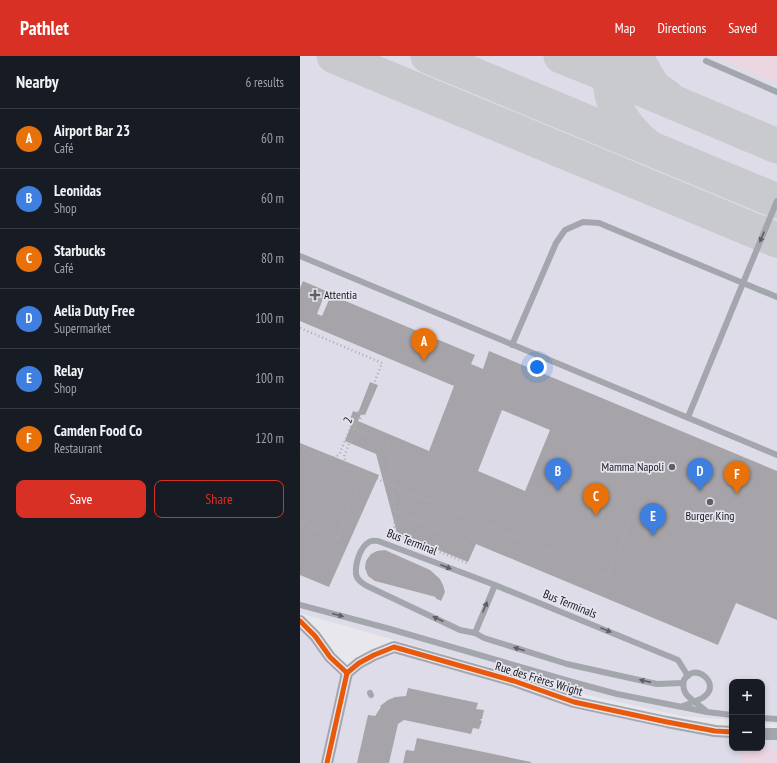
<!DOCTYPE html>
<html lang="en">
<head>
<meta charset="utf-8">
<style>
  body { margin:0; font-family:"PT Sans Narrow",sans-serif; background:#242831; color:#f1f3f6 }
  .controls { position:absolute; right:12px; bottom:12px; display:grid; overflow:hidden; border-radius:8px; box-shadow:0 2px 6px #0003 }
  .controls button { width:36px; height:36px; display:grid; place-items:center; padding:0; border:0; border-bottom:1px solid #363941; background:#171b24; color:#f1f3f6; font:20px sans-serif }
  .you { position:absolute; left:237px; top:311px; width:14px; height:14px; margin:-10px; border:3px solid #fff; border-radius:50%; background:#1a73e8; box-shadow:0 0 0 6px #1a73e833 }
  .badge { display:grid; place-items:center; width:26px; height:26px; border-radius:50%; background:#d93025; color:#fff; font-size:13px; font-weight:700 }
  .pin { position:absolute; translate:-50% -33px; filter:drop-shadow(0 1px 2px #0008) }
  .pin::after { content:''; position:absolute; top:21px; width:14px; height:12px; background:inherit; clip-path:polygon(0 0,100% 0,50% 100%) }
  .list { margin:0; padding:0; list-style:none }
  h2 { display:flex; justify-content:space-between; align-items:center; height:52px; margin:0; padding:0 16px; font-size:17px }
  h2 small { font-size:13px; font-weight:400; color:#9ea1a6 }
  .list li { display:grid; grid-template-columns:26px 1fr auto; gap:12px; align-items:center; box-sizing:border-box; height:60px; padding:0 16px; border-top:1px solid #363941 }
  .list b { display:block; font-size:15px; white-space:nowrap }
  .list p { margin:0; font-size:13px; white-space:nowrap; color:#9ea1a6 }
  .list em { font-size:13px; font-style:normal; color:#9ea1a6 }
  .actions { display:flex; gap:8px; padding:12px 16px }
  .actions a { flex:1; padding:9px 0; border:1px solid #d93025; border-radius:8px; text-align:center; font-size:14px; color:#d93025 }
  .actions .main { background:#d93025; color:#fff }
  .map { position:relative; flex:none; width:477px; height:707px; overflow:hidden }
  header { display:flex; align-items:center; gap:24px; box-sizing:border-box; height:56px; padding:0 20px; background:#d93025; color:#fff }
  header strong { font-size:19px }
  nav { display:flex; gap:22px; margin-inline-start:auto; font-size:14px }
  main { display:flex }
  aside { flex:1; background:#171b24 }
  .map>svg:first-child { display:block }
  .built { fill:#dedce9 }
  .green { fill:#ebd6e2 }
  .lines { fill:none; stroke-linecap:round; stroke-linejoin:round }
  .taxiway { stroke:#c9cace; stroke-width:35 }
  .building { fill:#a6a4a8; fill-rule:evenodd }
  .path { stroke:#abacb0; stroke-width:2.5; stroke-dasharray:1 3; stroke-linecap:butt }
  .service { stroke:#a3a6ac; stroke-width:6 }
  .minor { stroke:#a3a6ac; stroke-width:12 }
  .cycleway-casing { stroke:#e5e4ef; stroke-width:8 }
  .cycleway { stroke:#e8590c; stroke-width:5 }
  .oneway { fill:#5e5f64 }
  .poi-dot { fill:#616065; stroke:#e5e4ef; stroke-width:1.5 }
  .labels { text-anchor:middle; stroke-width:3.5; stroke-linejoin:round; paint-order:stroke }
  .poi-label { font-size:12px; fill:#19181c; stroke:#e5e4ef; text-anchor:start }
  .street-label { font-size:12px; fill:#19181c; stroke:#e5e4ef }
</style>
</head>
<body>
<header>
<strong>Pathlet</strong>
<nav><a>Map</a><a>Directions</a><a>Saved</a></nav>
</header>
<main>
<aside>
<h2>Nearby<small>6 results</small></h2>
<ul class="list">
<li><span class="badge" style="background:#e8710a">A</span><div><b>Airport Bar 23</b><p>Café</p></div><em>60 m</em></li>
<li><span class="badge" style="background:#3f7fe0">B</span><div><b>Leonidas</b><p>Shop</p></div><em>60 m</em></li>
<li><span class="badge" style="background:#e8710a">C</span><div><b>Starbucks</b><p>Café</p></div><em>80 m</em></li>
<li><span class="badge" style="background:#3f7fe0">D</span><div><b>Aelia Duty Free</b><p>Supermarket</p></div><em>100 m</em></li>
<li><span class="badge" style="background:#3f7fe0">E</span><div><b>Relay</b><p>Shop</p></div><em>100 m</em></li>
<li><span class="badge" style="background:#e8710a">F</span><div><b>Camden Food Co</b><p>Restaurant</p></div><em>120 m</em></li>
</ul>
<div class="actions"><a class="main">Save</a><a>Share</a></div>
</aside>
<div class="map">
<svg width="477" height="707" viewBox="0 0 477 707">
  <rect width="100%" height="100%" fill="#e7e7ec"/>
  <g class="built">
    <path d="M 0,0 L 477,0 L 477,668 L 462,667 L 462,626 L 432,626 L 432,664 L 382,660 L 283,638 L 0,557 Z"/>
    <path d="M 0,565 L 47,617 L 94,591 L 218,633 L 367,666 L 432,676 L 432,692 L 462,692 L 462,678 L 477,678 L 477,707 L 0,707 Z"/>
  </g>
  <g class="green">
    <path d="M 413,0 L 477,0 L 477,27 Z"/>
    <path d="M 442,692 L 477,694 L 477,707 L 441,707 Z"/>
  </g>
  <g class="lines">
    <g class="taxiway">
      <path d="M 34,0 L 477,184"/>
      <path d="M 128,0 L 477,145"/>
      <path d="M 261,0 L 311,20 L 477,90"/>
      <path d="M 335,0 L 353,31 L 367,41"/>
      <path d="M 311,2 C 311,11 309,25 311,33 C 314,56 330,76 347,90"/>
    </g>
  </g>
  <g class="building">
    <path d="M 3,225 L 26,235 L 17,258 L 22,260 L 31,239 L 175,299 L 171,308 L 183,313 L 189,295 L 477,415 L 477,564 L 436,547 L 418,589 L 176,488 L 168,506 L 97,477 L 76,398 L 45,385 L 52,367 L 49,366 L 53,355 L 58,357 L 70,326 L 78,329 L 65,359 L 61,358 L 58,365 L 129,395 L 154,330 L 0,265 L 0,232 ZM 202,354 L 250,374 L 225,435 L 178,415 Z"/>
    <path d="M 0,387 L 79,419 L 29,531 L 0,519 Z"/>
    <path d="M 85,494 L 130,514 L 140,523 L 143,529 L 145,536 L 141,545 L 135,542 L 136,541 L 75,525 L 68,520 L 65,512 L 66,505 L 71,498 L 77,495 Z"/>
    <path d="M 108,632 L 178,647 L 176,653 L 184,654 L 182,663 L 181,663 L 180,664 L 182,665 L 179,673 L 173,672 L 171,678 L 104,664 L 98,668 L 89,707 L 57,707 L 68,659 L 75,660 L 81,651 L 80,650 L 88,644 L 95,641 L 106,640 Z"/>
    <path d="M 117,682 L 231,706 L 231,707 L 103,707 L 106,694 L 114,695 Z"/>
  </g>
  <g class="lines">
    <g class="path">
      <path d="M 0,272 L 82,307 L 60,363"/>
      <path d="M 57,356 L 60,357 L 44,401 L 48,411 L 308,520 L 333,458"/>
      <path d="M 54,373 L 88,388 C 92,418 96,447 94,477 L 169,508"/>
      <path d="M 0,391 L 29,403 L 39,399 L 57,356"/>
      <path d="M 95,455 L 166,486 L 189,471"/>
      <path d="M 0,465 L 37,481 L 64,417"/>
    </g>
    <g class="service">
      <path d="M 406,5 L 477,36"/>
      <path d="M 0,200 L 477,399"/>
      <path d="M 212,289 L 256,187 L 265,174 L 283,166 L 299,167 L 443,227 L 477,145"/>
      <path d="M 388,361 L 443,227 L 477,241"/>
      <path d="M 0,549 L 90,573 L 269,625 L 317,638 L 407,656 L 432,659"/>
      <path d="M 175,577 L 160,574 L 67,530 C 62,527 57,524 56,518 C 55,508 60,491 69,486 C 72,484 75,485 78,485 L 195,529"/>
      <path d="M 383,627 L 357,628 L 267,608 L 184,582 L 175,577 L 195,529 L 378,604 L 388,620"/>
      <path d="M 70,637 L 71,639"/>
      <path d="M 383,650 C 390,647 399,645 405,640 C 421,627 394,605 384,624 C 383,627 383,633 385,636 C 387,642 401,650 406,655"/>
      <path d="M 462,662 L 477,663"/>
    </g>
    <g class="minor">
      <path d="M 0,565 L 15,580 L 30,601 L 47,617"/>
      <path d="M 47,617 L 59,607 L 74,599 L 94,591 L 214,625 L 274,646 L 367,666 L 415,675 L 432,676"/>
      <path d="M 462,678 L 477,678"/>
      <path d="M 27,707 L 47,617"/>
    </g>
    <defs>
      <g id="cycleway">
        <path d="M 0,565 L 15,580 L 30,601 L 47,617"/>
        <path d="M 47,617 L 59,607 L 74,599 L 94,591 L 214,625 L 274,646 L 367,666 L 415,675 L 432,676"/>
        <path d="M 27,707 L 47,617"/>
      </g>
    </defs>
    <use href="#cycleway" class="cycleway-casing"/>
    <use href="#cycleway" class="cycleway"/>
  </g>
  <defs><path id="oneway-solid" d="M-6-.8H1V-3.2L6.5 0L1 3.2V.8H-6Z"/></defs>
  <g class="oneway">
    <use href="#oneway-solid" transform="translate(462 181) rotate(113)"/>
    <use href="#oneway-solid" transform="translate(146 511) rotate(21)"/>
    <use href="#oneway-solid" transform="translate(185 551) rotate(-67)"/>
    <use href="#oneway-solid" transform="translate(38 559) rotate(15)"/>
    <use href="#oneway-solid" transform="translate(138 563) rotate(-155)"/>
    <use href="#oneway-solid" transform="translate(306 574) rotate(22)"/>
    <use href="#oneway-solid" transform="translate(219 593) rotate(-162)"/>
    <use href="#oneway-solid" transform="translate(345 625) rotate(-167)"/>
  </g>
  <g class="poi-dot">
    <path d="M13 233h4v4h4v4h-4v4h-4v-4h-4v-4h4z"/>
    <circle cx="372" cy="411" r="4"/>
    <circle cx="410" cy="446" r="4"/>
  </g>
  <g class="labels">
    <g class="poi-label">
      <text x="24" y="243">Attentia</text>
      <text x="364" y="415" text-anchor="end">Mamma Napoli</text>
      <text x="410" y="464" text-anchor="middle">Burger King</text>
    </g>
    <g class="street-label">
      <text transform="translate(48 364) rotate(-69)" y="4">2</text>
      <text transform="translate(112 486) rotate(21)" y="4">Bus Terminal</text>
      <text transform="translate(270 548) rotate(22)" y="4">Bus Terminals</text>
      <text transform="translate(239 623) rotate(17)" y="4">Rue des Frères Wright</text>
    </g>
  </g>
</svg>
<div class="controls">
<button>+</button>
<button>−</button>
</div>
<div class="you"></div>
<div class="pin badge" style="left:124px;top:305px;background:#e8710a">A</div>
<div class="pin badge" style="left:258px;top:435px;background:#3f7fe0">B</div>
<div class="pin badge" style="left:296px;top:460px;background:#e8710a">C</div>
<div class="pin badge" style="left:400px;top:435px;background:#3f7fe0">D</div>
<div class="pin badge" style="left:353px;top:480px;background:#3f7fe0">E</div>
<div class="pin badge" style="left:437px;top:438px;background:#e8710a">F</div>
</div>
</main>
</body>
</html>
